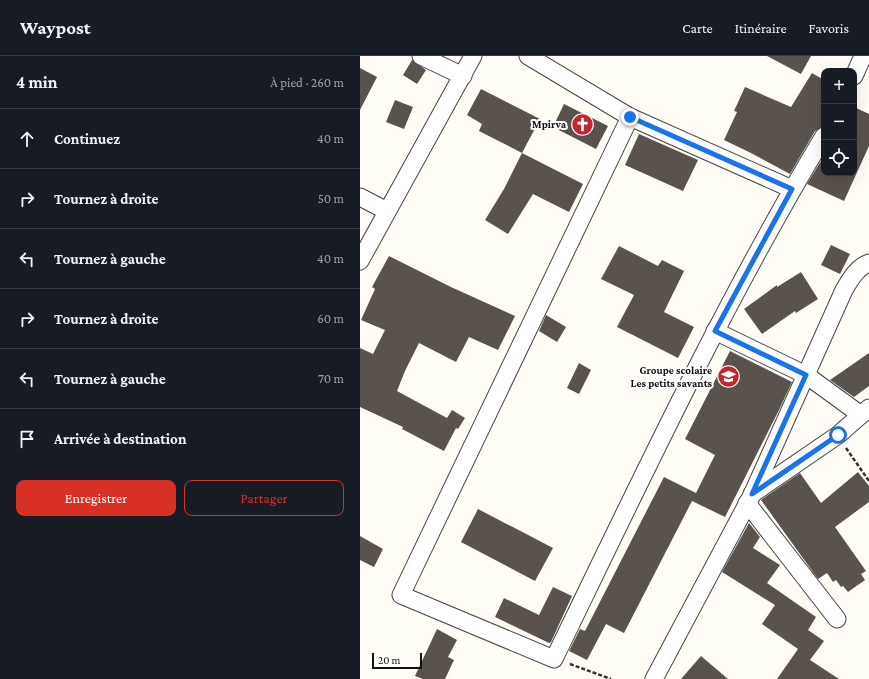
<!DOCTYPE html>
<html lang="fr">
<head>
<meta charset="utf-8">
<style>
  body { margin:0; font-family:"Crimson Pro",serif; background:#242831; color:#f1f3f6 }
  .controls { position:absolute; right:12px; top:12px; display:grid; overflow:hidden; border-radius:8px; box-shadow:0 4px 16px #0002 }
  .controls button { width:36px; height:36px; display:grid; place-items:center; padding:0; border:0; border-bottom:1px solid #363941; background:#171b24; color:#f1f3f6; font:20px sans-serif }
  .scale { position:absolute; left:12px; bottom:10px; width:50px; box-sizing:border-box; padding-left:4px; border:2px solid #111; border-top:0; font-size:11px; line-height:14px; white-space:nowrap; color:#111; -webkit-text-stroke:3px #fff; paint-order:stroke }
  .stop { position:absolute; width:12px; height:12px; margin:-9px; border:3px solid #1a73e8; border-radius:50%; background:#fff }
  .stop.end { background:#1a73e8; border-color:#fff; box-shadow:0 1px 4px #0008 }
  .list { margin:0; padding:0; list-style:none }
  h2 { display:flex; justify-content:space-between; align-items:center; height:52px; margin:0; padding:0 16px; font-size:17px }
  h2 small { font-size:13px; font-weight:400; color:#9ea1a6 }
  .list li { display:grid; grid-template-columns:26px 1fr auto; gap:12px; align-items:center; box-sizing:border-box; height:60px; padding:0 16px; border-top:1px solid #363941 }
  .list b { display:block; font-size:15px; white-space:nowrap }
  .list em { font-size:13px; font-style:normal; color:#9ea1a6 }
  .actions { display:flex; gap:8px; padding:12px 16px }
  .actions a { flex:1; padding:9px 0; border:1px solid #d93025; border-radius:8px; text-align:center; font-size:14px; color:#d93025 }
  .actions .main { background:#d93025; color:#fff }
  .icon { flex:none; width:22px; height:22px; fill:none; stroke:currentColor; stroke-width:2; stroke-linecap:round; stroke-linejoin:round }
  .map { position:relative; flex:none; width:509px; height:623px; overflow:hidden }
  header { display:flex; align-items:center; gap:24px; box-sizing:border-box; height:56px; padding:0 20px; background:#171b24; border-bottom:1px solid #363941 }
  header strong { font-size:19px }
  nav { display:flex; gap:22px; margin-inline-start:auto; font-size:14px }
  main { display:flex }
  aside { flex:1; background:#171b24 }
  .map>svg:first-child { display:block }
  .building { fill:#5a524d }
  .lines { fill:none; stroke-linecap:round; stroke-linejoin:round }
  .minor-casing { stroke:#444; stroke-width:19 }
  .path { stroke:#333; stroke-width:2.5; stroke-dasharray:4 2; stroke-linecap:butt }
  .minor { stroke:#fff; stroke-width:17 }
  .route { stroke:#1a73e8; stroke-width:5 }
  .labels { text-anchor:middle; stroke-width:4; stroke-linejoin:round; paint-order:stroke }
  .poi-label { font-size:11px; font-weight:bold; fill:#111; stroke:#fff; text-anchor:end }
</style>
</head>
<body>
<header>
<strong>Waypost</strong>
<nav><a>Carte</a><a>Itinéraire</a><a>Favoris</a></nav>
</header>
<main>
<aside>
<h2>4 min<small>À pied · 260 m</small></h2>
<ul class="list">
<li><svg class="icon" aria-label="ahead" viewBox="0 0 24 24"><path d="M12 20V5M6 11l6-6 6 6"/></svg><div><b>Continuez</b></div><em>40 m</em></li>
<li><svg class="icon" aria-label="right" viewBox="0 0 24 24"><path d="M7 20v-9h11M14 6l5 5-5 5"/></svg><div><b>Tournez à droite</b></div><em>50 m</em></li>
<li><svg class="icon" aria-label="left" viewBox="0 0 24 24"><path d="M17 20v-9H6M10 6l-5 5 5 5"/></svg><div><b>Tournez à gauche</b></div><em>40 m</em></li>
<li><svg class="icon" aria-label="right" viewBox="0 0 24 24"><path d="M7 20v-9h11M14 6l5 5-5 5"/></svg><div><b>Tournez à droite</b></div><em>60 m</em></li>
<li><svg class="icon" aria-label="left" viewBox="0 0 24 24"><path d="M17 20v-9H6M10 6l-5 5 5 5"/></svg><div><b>Tournez à gauche</b></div><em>70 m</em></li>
<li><svg class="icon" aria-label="arrive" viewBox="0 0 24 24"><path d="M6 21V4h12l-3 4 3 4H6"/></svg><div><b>Arrivée à destination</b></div></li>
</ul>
<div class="actions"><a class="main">Enregistrer</a><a>Partager</a></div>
</aside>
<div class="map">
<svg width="509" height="623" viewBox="0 0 509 623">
  <rect width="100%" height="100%" fill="#fffdf5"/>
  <g class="building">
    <path d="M 407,0 L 451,0 L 441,18 Z"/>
    <path d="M 52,4 L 66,14 L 57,28 L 43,19 Z"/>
    <path d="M 0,12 L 17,21 L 0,54 Z"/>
    <path d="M 452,17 L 464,24 L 464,70 L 455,75 L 430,118 L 391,97 L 364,84 L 377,56 L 374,55 L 385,31 L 431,51 Z"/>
    <path d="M 121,33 L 180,63 L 162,97 L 223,128 L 209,156 L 173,138 L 148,178 L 125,164 L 144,133 L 162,97 L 119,75 L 122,68 L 107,59 Z"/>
    <path d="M 35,44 L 53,51 L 44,73 L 26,66 Z"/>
    <path d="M 204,48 L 248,70 L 236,93 L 193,71 Z"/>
    <path d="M 494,51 L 509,58 L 509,90 L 484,145 L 447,128 L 464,100 L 464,117 L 494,117 Z"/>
    <path d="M 279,78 L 338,104 L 323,135 L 265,109 Z"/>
    <path d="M 471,189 L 490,198 L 480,218 L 461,209 Z"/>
    <path d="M 259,190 L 298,210 L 302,204 L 324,215 L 304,256 L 334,271 L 318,302 L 257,271 L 274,239 L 241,223 Z"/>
    <path d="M 29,200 L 91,231 L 155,260 L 138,294 L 109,281 L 96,306 L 59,287 L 45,315 L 37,335 L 87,362 L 92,354 L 105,362 L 98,373 L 96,372 L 84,395 L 42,373 L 43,371 L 0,351 L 0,292 L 13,298 L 25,274 L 1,264 L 15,233 L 12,231 Z"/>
    <path d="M 441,216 L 458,243 L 436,257 L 435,255 L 402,278 L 384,253 L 417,229 L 417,231 Z"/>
    <path d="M 186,259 L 206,271 L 197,286 L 179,275 Z"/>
    <path d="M 370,295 L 432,326 L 418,356 L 365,461 L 332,445 L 264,577 L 246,568 L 227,604 L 209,595 L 220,573 L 225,575 L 304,421 L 336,437 L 355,399 L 325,383 Z"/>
    <path d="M 509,297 L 509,330 L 494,341 L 470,324 Z"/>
    <path d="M 219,307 L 231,314 L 219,338 L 207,332 Z"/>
    <path d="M 498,416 L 509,430 L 509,446 L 475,471 L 506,515 L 501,518 L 505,524 L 488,536 L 483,530 L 481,531 L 476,524 L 473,526 L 467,517 L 458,523 L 401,444 L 440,417 L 461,447 Z"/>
    <path d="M 118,453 L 193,492 L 175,525 L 101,486 Z"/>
    <path d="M 389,467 L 400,481 L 393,492 L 420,509 L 407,527 L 456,561 L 448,574 L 464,585 L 450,604 L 479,623 L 417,623 L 438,593 L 402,568 L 415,549 L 362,516 Z"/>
    <path d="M 0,480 L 23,493 L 14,511 L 0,504 Z"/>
    <path d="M 193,531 L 212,540 L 191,586 L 189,587 L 135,561 L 144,542 L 179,559 Z"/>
    <path d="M 77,573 L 97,584 L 88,601 L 94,604 L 85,623 L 63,623 L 55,620 Z"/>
    <path d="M 341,600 L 368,623 L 321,623 Z"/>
  </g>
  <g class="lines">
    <defs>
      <g id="minor">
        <path d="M 61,0 L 103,20"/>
        <path d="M 168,0 L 270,61 L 432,133"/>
        <path d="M 494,20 L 503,0"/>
        <path d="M 270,61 L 41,539 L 194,603 C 280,426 363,248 464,80"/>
        <path d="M 0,141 L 27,155"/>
        <path d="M 0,205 L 113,0"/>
        <path d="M 355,275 L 446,319 L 501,359"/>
        <path d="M 392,438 L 478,379 L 509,352"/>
        <path d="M 387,447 L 477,563"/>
        <path d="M 294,623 L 392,439 L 484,234 C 490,224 497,211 509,207"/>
      </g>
    </defs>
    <use href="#minor" class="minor-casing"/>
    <g class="path">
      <path d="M 486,392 L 509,425"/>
      <path d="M 210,608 L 251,623"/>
    </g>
    <use href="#minor" class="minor"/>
  </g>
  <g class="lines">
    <path class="route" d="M 270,61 L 432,133 L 355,275 L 446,319 L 392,438 L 478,379"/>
  </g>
  <defs>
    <symbol id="church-disc" viewBox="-11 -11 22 22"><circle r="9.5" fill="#c4262e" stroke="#fff"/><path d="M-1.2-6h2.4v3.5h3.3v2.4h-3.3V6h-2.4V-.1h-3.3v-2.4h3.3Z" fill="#fff"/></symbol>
    <symbol id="school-disc" viewBox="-11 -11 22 22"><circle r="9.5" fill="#c4262e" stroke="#fff"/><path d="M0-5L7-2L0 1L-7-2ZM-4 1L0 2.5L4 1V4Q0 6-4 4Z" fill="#fff"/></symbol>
  </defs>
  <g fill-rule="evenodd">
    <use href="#church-disc" x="210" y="56" width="25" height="25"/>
    <use href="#school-disc" x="356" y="308" width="25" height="25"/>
  </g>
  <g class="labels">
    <g class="poi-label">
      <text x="206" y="72">Mpirva</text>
      <text x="352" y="318">Groupe scolaire<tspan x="352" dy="13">Les petits savants</tspan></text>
    </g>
  </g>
</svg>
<div class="controls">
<button>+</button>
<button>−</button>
<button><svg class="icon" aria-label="locate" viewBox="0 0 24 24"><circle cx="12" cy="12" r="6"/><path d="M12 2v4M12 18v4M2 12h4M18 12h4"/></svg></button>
</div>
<div class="scale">20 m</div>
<div class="stop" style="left:478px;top:379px"></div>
<div class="stop end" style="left:270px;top:61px"></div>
</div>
</main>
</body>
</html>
